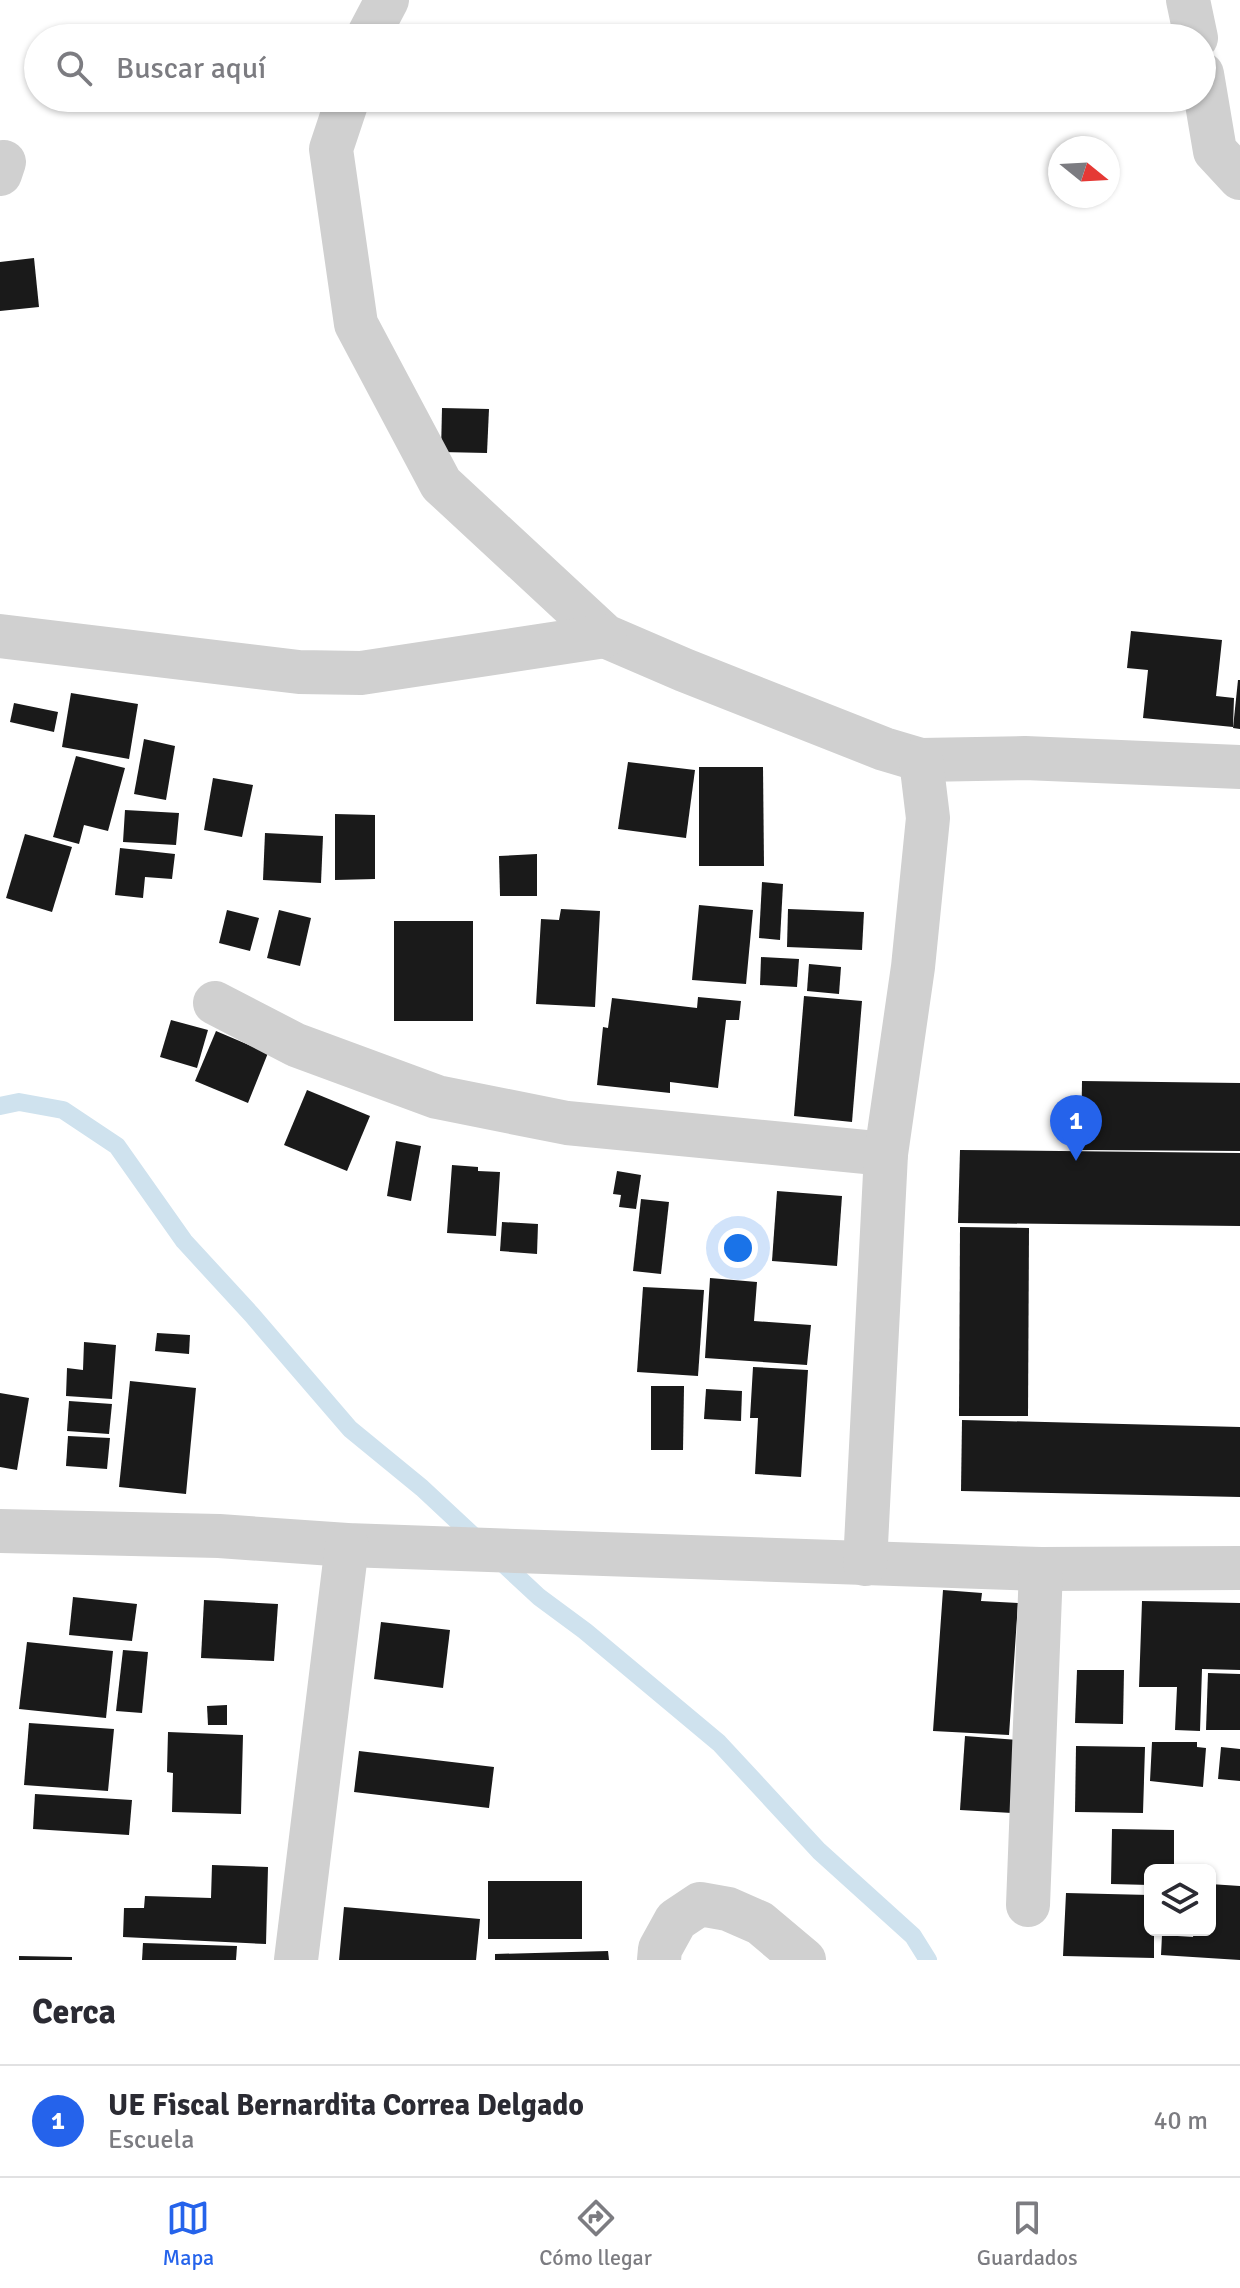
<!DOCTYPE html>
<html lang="es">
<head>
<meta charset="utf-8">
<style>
  body { margin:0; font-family:Signika,sans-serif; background:#f2f2f3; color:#2b2b33 }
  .controls { position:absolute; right:24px; bottom:24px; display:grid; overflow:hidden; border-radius:12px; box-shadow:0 2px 6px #0004 }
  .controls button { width:72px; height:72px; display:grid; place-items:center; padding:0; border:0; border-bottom:2px solid #e1e1e2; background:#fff; color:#2b2b33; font:40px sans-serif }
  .compass { position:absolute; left:1048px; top:136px; width:72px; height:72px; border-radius:50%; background:#fff; box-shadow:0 2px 6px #0004; rotate:108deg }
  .you { position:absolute; left:738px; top:1248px; width:28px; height:28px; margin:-20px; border:6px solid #fff; border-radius:50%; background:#1a73e8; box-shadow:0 0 0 12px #1a73e833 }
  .badge { display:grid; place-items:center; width:52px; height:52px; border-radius:50%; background:#2563eb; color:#fff; font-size:26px; font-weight:700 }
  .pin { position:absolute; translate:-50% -66px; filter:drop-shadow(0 2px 4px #0008) }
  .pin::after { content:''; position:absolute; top:42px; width:28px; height:24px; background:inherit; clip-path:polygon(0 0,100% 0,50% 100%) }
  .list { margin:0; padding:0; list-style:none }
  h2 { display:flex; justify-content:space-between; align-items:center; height:104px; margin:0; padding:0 32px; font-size:34px }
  h2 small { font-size:26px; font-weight:400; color:#7c7c81 }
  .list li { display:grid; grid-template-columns:52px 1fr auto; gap:24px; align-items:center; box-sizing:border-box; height:112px; padding:0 32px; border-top:2px solid #e1e1e2 }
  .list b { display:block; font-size:30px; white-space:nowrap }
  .list p { margin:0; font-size:26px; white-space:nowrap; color:#7c7c81 }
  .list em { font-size:26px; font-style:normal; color:#7c7c81 }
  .icon { flex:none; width:44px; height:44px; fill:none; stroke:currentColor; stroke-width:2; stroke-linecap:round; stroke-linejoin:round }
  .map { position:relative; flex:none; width:1240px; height:1960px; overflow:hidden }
  .search { position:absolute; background:#fff; box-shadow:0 2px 6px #0004; left:24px; right:24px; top:24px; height:88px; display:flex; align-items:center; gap:20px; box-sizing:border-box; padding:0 28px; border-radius:44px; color:#7c7c81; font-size:30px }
  .sheet { height:216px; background:#fff }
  nav { display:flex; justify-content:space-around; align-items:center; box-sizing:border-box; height:112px; border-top:2px solid #e1e1e2; background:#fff; font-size:22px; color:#7c7c81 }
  nav a { display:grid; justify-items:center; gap:4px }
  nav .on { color:#2563eb }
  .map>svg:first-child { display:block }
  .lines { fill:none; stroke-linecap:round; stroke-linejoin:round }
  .stream { stroke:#cfe2ee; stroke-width:18 }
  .building { fill:#1a1a1a }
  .minor { stroke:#d0d0d0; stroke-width:44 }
</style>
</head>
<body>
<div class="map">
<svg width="1240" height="1960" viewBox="0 0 1240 1960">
  <rect width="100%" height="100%" fill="#fff"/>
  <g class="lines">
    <path class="stream" d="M 0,1106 L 19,1102 L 63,1110 L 117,1146 L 184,1241 L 252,1315 L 350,1429 L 422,1488 L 539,1597 L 585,1631 L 719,1743 L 819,1851 L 913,1936 L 928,1960"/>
  </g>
  <g class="building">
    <path d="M 34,258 L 39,307 L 0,311 L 0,262 Z"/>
    <path d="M 442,408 L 489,409 L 487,453 L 441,452 Z"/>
    <path d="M 1131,631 L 1222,640 L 1216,696 L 1234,698 L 1233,727 L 1143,718 L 1148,670 L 1127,668 Z"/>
    <path d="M 1238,680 L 1240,680 L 1240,729 L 1233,728 Z"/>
    <path d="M 71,693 L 138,704 L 129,759 L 62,747 Z"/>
    <path d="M 14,703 L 58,712 L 54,732 L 10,722 Z"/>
    <path d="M 144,739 L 175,746 L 166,800 L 134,794 Z"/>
    <path d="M 76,756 L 125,768 L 108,831 L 84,825 L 79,844 L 53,837 Z"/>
    <path d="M 628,762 L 695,770 L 686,838 L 618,829 Z"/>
    <path d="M 699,767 L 763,767 L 764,866 L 699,866 Z"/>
    <path d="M 213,778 L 253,785 L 242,837 L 204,830 Z"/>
    <path d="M 125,810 L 179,813 L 176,845 L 123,842 Z"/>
    <path d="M 335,814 L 375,815 L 375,879 L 335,880 Z"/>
    <path d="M 265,833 L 323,836 L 321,883 L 263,880 Z"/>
    <path d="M 25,834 L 72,847 L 52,912 L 6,898 Z"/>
    <path d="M 120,848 L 175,854 L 172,879 L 145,877 L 143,898 L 115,895 Z"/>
    <path d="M 537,854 L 537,896 L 500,896 L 499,856 Z"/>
    <path d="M 762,882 L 783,884 L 780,940 L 759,938 Z"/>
    <path d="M 699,905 L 753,910 L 746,984 L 692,980 Z"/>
    <path d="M 561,909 L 600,911 L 595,1007 L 536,1004 L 541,919 L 559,920 Z"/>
    <path d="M 788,909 L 864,912 L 862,950 L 787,947 Z"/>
    <path d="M 227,910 L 259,918 L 250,951 L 219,943 Z"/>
    <path d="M 279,910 L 311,918 L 300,966 L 267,958 Z"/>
    <rect x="394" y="921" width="79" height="100"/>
    <path d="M 761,957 L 799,959 L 797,987 L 760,985 Z"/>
    <path d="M 809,964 L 841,967 L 839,994 L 807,991 Z"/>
    <path d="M 804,996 L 862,1001 L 852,1122 L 794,1116 Z"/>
    <path d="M 698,997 L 741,1001 L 739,1020 L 726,1020 L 718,1088 L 670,1082 L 670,1093 L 597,1085 L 603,1027 L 608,1028 L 612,998 L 697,1008 Z"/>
    <path d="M 171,1020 L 208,1030 L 197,1068 L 160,1057 Z"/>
    <path d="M 216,1031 L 268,1053 L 248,1103 L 195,1081 Z"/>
    <path d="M 1082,1081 L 1240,1083 L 1240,1151 L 1081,1150 Z"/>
    <path d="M 307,1090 L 370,1116 L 347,1171 L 284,1145 Z"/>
    <path d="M 396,1141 L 421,1146 L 411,1201 L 387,1196 Z"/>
    <path d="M 960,1150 L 1240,1153 L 1240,1226 L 958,1223 Z"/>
    <path d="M 452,1165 L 478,1167 L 478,1171 L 500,1172 L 496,1236 L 447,1233 Z"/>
    <path d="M 617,1171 L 641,1175 L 636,1209 L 619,1207 L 621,1195 L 613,1194 Z"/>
    <path d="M 777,1191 L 842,1196 L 837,1266 L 772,1261 Z"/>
    <path d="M 641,1199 L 669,1202 L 661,1274 L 633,1271 Z"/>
    <path d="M 502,1222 L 538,1224 L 537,1254 L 500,1251 Z"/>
    <path d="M 960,1227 L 1029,1228 L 1028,1416 L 959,1416 Z"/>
    <path d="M 710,1278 L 757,1282 L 754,1321 L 811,1325 L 807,1365 L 705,1358 Z"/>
    <path d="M 643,1287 L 704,1290 L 698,1376 L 637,1372 Z"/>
    <path d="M 157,1333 L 190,1335 L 189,1354 L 155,1351 Z"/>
    <path d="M 84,1342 L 116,1345 L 112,1399 L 66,1396 L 67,1368 L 83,1370 Z"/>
    <path d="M 753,1367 L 808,1370 L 801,1477 L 755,1474 L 758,1418 L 750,1418 Z"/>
    <path d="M 130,1381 L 196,1388 L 186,1494 L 119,1487 Z"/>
    <path d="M 651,1386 L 684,1386 L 683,1450 L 651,1450 Z"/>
    <path d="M 706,1389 L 742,1391 L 741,1421 L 704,1419 Z"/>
    <path d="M 0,1393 L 29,1398 L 17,1470 L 0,1467 Z"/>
    <path d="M 69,1401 L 112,1404 L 109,1434 L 67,1431 Z"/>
    <path d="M 962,1420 L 1240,1427 L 1240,1497 L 961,1491 Z"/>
    <path d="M 68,1436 L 110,1438 L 107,1469 L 66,1466 Z"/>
    <path d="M 943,1590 L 982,1593 L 981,1601 L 1018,1603 L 1009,1735 L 933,1731 Z"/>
    <path d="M 73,1597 L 137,1604 L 132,1641 L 69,1635 Z"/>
    <path d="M 204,1600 L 278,1604 L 274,1661 L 201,1658 Z"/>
    <path d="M 1142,1601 L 1240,1603 L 1240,1670 L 1202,1669 L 1200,1731 L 1175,1730 L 1177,1687 L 1139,1687 Z"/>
    <path d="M 381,1622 L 450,1630 L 443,1688 L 374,1679 Z"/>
    <path d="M 27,1642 L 113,1651 L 106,1718 L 19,1709 Z"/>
    <path d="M 123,1650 L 148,1652 L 142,1713 L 116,1711 Z"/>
    <path d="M 1077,1670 L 1124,1670 L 1123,1724 L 1075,1723 Z"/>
    <path d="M 1208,1673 L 1240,1674 L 1240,1730 L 1206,1730 Z"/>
    <path d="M 227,1705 L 227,1725 L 208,1725 L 207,1706 Z"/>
    <path d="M 29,1723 L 114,1729 L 108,1791 L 24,1785 Z"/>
    <path d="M 168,1732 L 243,1735 L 241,1814 L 172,1812 L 173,1773 L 167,1772 Z"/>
    <path d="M 965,1736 L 1018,1740 L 1012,1813 L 960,1810 Z"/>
    <path d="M 1152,1742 L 1197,1742 L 1197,1747 L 1206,1748 L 1203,1787 L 1150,1781 Z"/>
    <path d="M 1076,1746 L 1145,1747 L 1143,1813 L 1075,1812 Z"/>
    <path d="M 1221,1747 L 1240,1749 L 1240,1781 L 1218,1779 Z"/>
    <path d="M 359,1751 L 494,1767 L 489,1808 L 354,1792 Z"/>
    <path d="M 35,1794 L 132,1800 L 129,1835 L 33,1829 Z"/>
    <path d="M 1112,1829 L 1174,1830 L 1174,1870 L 1150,1870 L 1150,1885 L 1111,1884 Z"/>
    <path d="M 212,1865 L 268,1867 L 266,1944 L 123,1937 L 124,1908 L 144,1908 L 145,1896 L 211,1898 Z"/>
    <rect x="488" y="1881" width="94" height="58"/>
    <path d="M 1210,1884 L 1240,1886 L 1240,1960 L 1161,1955 L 1162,1935 L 1193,1937 L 1194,1930 L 1210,1930 Z"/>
    <path d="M 1066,1893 L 1150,1895 L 1150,1930 L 1154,1930 L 1154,1958 L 1063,1956 Z"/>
    <path d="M 344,1907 L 480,1919 L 476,1960 L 339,1960 Z"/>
    <path d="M 143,1943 L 237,1946 L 236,1960 L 142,1960 Z"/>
    <path d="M 608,1951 L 609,1960 L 495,1960 L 495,1954 Z"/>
    <path d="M 19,1956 L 72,1957 L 72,1960 L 19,1960 Z"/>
  </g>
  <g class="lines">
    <g class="minor">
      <path d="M 1188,0 L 1196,38"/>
      <path d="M 367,38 L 387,0"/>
      <path d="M 1202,74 L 1215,151 L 1240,178"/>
      <path d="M 348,98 L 331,149 L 356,324 L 441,484 L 605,636 L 684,670 L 884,749 L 921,760 L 1025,758 L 1240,767"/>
      <path d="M 0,174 L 4,162"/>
      <path d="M 0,636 L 299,672 L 361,673 L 605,636"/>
      <path d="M 215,1003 L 296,1045 L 437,1097 L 567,1123 L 886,1154"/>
      <path d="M 0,1531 L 219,1536 L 347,1545 L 489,1550 L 1041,1569 L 1240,1568"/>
      <path d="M 865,1564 L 886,1154 L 913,967 L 928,818 L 921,760"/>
      <path d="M 1028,1905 L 1041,1569"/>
      <path d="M 296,1960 L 347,1545"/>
      <path d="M 659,1960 L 660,1949 L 676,1920 L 700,1904 L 728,1909 L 760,1923 L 804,1960"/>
    </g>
  </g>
</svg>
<div class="controls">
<button><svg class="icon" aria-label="layers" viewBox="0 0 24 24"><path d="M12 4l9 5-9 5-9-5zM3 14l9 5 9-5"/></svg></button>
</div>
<svg class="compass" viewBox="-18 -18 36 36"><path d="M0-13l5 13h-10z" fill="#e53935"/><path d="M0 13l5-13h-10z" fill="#7c7c81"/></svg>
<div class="you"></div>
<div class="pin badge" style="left:1076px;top:1161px">1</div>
<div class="search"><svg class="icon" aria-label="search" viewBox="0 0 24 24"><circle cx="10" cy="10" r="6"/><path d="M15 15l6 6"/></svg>Buscar aquí</div>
</div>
<section class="sheet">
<h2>Cerca<small></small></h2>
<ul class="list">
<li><span class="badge">1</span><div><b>UE Fiscal Bernardita Correa Delgado</b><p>Escuela</p></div><em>40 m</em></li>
</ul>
</section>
<nav>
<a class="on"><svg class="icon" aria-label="map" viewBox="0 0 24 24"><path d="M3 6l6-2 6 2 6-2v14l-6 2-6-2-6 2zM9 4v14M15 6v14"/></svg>Mapa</a>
<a><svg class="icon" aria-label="directions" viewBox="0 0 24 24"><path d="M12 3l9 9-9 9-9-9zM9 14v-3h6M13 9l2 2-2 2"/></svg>Cómo llegar</a>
<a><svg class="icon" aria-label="saved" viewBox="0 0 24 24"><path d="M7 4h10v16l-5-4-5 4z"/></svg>Guardados</a>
</nav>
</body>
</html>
